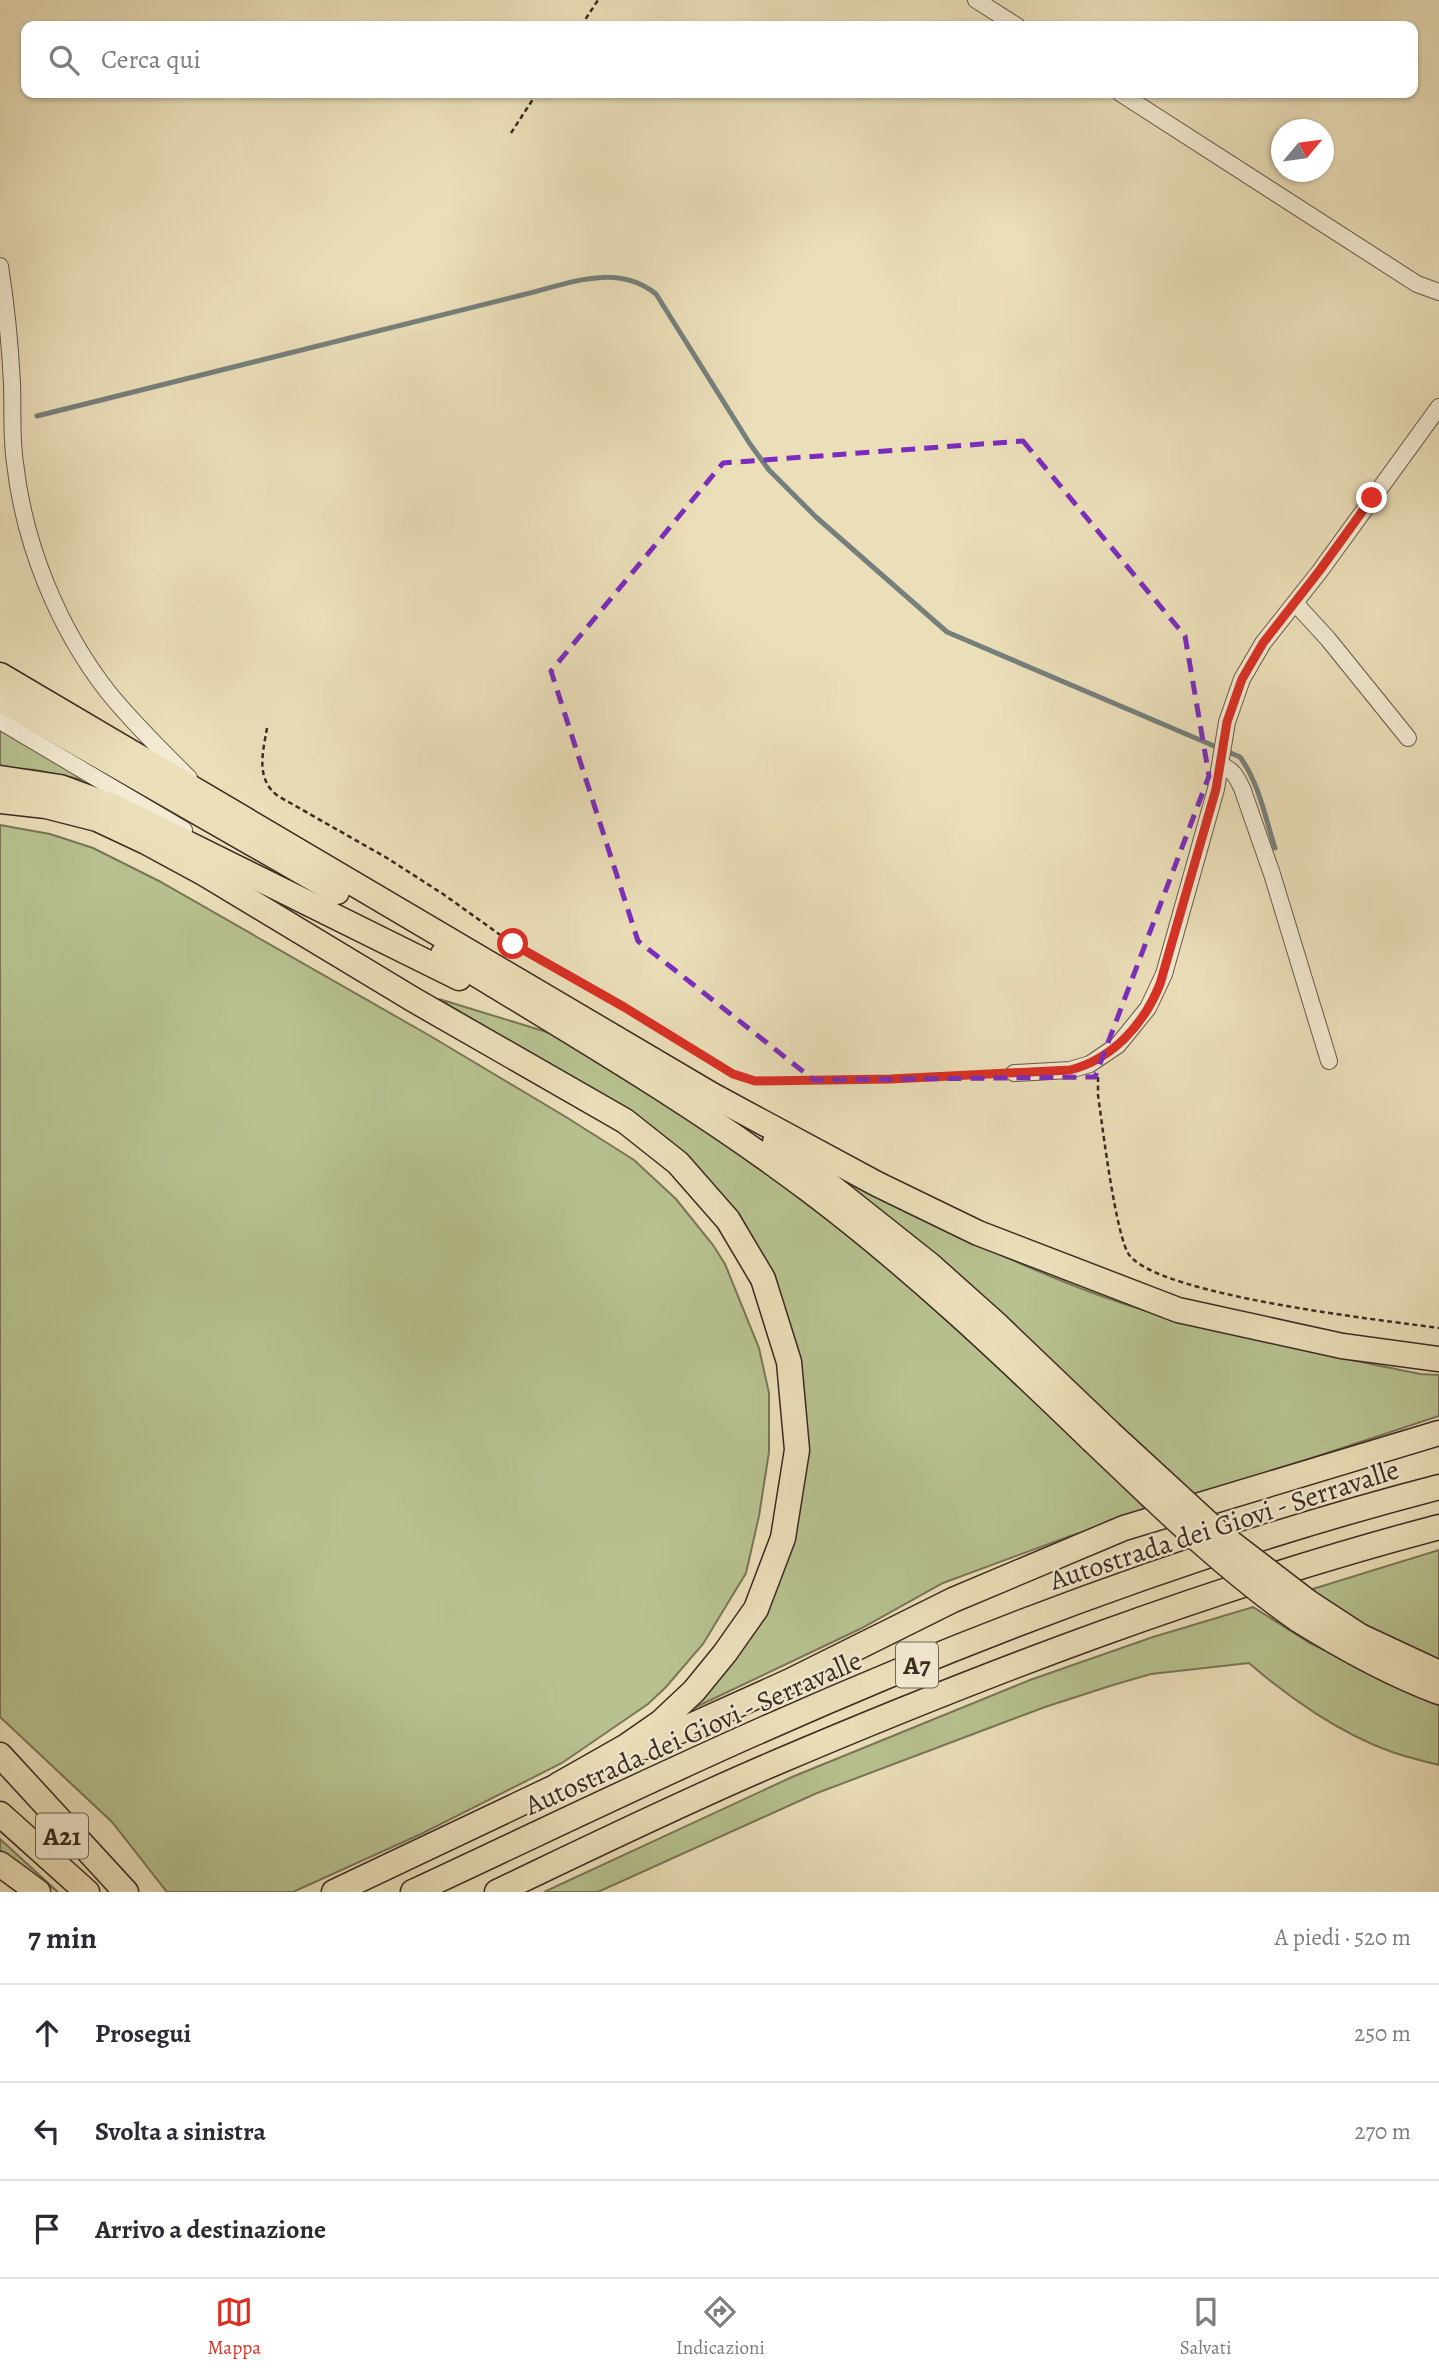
<!DOCTYPE html>
<html lang="it">
<head>
<meta charset="utf-8">
<style>
  body { margin:0; font-family:Alegreya,serif; background:#f7f7f7; color:#2b2b33 }
  .compass { position:absolute; left:1271px; top:119px; width:63px; height:63px; border-radius:50%; background:#fff; box-shadow:0 2px 5px #0004; rotate:61deg }
  .stop { position:absolute; width:21px; height:21px; margin:-16px; border:5px solid #d93025; border-radius:50%; background:#fff }
  .stop.end { background:#d93025; border-color:#fff; box-shadow:0 2px 7px #0008 }
  .list { margin:0; padding:0; list-style:none }
  h2 { display:flex; justify-content:space-between; align-items:center; height:91px; margin:0; padding:0 28px; font-size:30px }
  h2 small { font-size:23px; font-weight:400; color:#7c7c81 }
  .list li { display:grid; grid-template-columns:46px 1fr auto; gap:21px; align-items:center; box-sizing:border-box; height:98px; padding:0 28px; border-top:2px solid #e1e1e2 }
  .list b { display:block; font-size:26px; white-space:nowrap }
  .list em { font-size:23px; font-style:normal; color:#7c7c81 }
  .icon { flex:none; width:38px; height:38px; fill:none; stroke:currentColor; stroke-width:2; stroke-linecap:round; stroke-linejoin:round }
  .map { position:relative; flex:none; width:1439px; height:1892px; overflow:hidden }
  .search { position:absolute; background:#fff; box-shadow:0 2px 5px #0004; left:21px; right:21px; top:21px; height:77px; display:flex; align-items:center; gap:18px; box-sizing:border-box; padding:0 24px; border-radius:14px; color:#7c7c81; font-size:26px }
  .sheet { height:385px; background:#fff }
  nav { display:flex; justify-content:space-around; align-items:center; box-sizing:border-box; height:98px; border-top:2px solid #e1e1e2; background:#fff; font-size:19px; color:#7c7c81 }
  nav a { display:grid; justify-items:center; gap:4px }
  nav .on { color:#d93025 }
  .map>svg:first-child { display:block }
  .green { fill:#b7c290; stroke:#797658; stroke-width:2 }
  .lines { fill:none; stroke-linecap:round; stroke-linejoin:round }
  .stream { stroke:#75807c; stroke-width:5 }
  .minor-casing { stroke:#675747; stroke-width:18 }
  .highway-casing { stroke:#3b2a21; stroke-width:27 }
  .path { stroke:#3b2a21; stroke-width:2.5; stroke-dasharray:5 3.5; stroke-linecap:butt }
  .minor { stroke:#f2ead2; stroke-width:16 }
  .highway { stroke:#ebdfba; stroke-width:24 }
  .highway-bridge-casing { stroke:#3b2a21; stroke-width:27; stroke-linecap:butt }
  .highway-bridge { stroke:#ebdfba; stroke-width:24 }
  .route { stroke:#d93025; stroke-width:9 }
  .marked { fill:none; stroke:#7b2cbf; stroke-width:5; stroke-dasharray:14 9; stroke-linejoin:round }
  .labels { text-anchor:middle; stroke-width:5; stroke-linejoin:round; paint-order:stroke }
  .shield { fill:#f2ead2; stroke:#726456; stroke-width:2 }
  .shield-label { font-size:26px; font-weight:bold; fill:#3b2a21 }
  .street-label { font-size:28px; fill:#3b2a21; stroke:#f2ead2 }
</style>
</head>
<body>
<div class="map">
<svg width="1439" height="1892" viewBox="0 0 1439 1892">
  <rect width="100%" height="100%" fill="#ebdfba"/>
  <filter id="stains"><feTurbulence type="fractalNoise" baseFrequency=".00286" numOctaves="4"/><feColorMatrix values="0 0 0 0 .2 0 0 0 0 .09 0 0 0 0 .02 0 0 0 .5 -.17"/></filter>
  <radialGradient id="worn" r=".72"><stop offset=".6" stop-color="#630" stop-opacity="0"/><stop offset="1" stop-color="#630" stop-opacity=".3"/></radialGradient>
  <g class="green">
    <path d="M 0,721 L 94,782 L 35,770 L 0,767 Z"/>
    <path d="M 0,825 L 50,834 L 93,848 L 159,881 L 432,1037 L 566,1117 L 634,1160 L 676,1199 L 713,1245 L 725,1264 L 759,1348 L 769,1393 L 769,1452 L 759,1516 L 746,1573 L 703,1644 L 666,1687 L 648,1704 L 562,1763 L 421,1834 L 293,1892 L 167,1892 L 112,1822 L 0,1717 Z"/>
    <path d="M 439,999 L 550,1033 L 680,1112 L 819,1211 L 895,1274 L 1034,1398 L 1149,1512 L 1073,1535 L 943,1583 L 860,1629 L 694,1708 L 798,1506 L 764,1263 L 635,1118 Z"/>
    <path d="M 842,1179 C 928,1220 1014,1265 1104,1297 C 1206,1333 1314,1352 1420,1374 L 1439,1375 L 1439,1416 L 1194,1497 L 943,1262 Z"/>
    <path d="M 1439,1550 L 1439,1661 L 1371,1629 L 1306,1591 Z"/>
    <path d="M 1253,1607 L 1310,1643 L 1439,1704 L 1439,1765 C 1423,1761 1407,1757 1392,1752 C 1341,1734 1289,1698 1249,1663 L 1151,1674 L 1113,1685 L 1045,1707 L 817,1793 L 598,1892 L 544,1892 L 792,1777 L 1030,1680 L 1153,1637 Z"/>
    <path d="M 0,1839 L 58,1892 L 0,1850 Z"/>
  </g>
  <g class="lines">
    <path class="stream" d="M 37,416 L 522,295 C 568,284 616,262 656,294 L 750,444 L 769,470 L 816,517 L 947,632 L 1240,757 C 1259,783 1265,817 1275,848"/>
    <defs>
      <g id="minor">
        <path d="M 976,0 L 1017,26"/>
        <path d="M 1120,93 L 1417,284 L 1439,292"/>
        <path d="M 0,266 C 6,304 10,344 12,383 C 13,409 11,436 15,463 C 24,544 58,628 108,692 C 133,723 161,750 189,778"/>
        <path d="M 1295,603 L 1328,639 L 1408,738"/>
        <path d="M 0,721 L 184,830"/>
        <path d="M 1221,765 C 1233,770 1236,776 1242,788 L 1272,874 L 1329,1061"/>
        <path d="M 1014,1073 L 1070,1070 L 1090,1064 L 1118,1045 L 1148,1008 L 1164,974 L 1216,789 L 1227,722 L 1242,679 L 1263,643 L 1320,571 L 1439,407"/>
      </g>
      <g id="highway">
        <path d="M 0,675 L 712,1095 L 877,1184 L 978,1233 L 1178,1310 L 1342,1346 L 1439,1359"/>
        <path d="M 0,699 L 337,892"/>
        <path d="M 0,778 L 60,787 L 114,807 L 459,978"/>
        <path d="M 0,801 L 46,806 L 97,819 L 146,842 L 205,874 L 414,1000 L 625,1121 L 678,1163 L 728,1220 L 763,1279 L 789,1362 L 797,1450 L 783,1538 L 756,1609 L 725,1653 L 694,1691 L 661,1722 L 625,1747 L 558,1785"/>
        <path d="M 443,954 C 567,1030 694,1103 809,1190 C 910,1266 1002,1353 1092,1440"/>
        <path d="M 775,1142 L 930,1265 L 995,1323 L 1110,1433"/>
        <path d="M 1308,1602 L 1360,1636 L 1439,1673"/>
        <path d="M 1297,1619 C 1342,1647 1388,1673 1439,1692"/>
        <path d="M 644,1747 L 788,1682 L 953,1600 L 1124,1528 L 1439,1433"/>
        <path d="M 0,1755 L 126,1892"/>
        <path d="M 0,1814 L 87,1892"/>
        <path d="M 0,1864 L 38,1892"/>
        <path d="M 334,1892 L 572,1779"/>
        <path d="M 413,1892 C 527,1839 640,1784 755,1733 C 977,1634 1204,1548 1439,1487"/>
        <path d="M 497,1892 C 589,1848 681,1803 775,1763 C 991,1671 1212,1587 1439,1527"/>
      </g>
    </defs>
    <use href="#minor" class="minor-casing"/>
    <use href="#highway" class="highway-casing"/>
    <g class="path">
      <path d="M 581,26 L 598,0"/>
      <path d="M 511,133 L 537,93"/>
      <path d="M 267,728 C 263,752 255,779 278,796 L 387,858 L 443,894 L 513,944 L 624,1007 L 733,1074 L 756,1081 L 770,1082 L 997,1074"/>
      <path d="M 1098,1077 L 1098,1095 C 1102,1123 1116,1240 1130,1256 C 1164,1296 1381,1320 1439,1328"/>
    </g>
    <use href="#minor" class="minor"/>
    <use href="#highway" class="highway"/>
    <defs>
      <g id="highway-bridge">
        <path d="M 1110,1433 L 1222,1536 L 1308,1602"/>
        <path d="M 1092,1440 C 1158,1503 1222,1566 1297,1619"/>
      </g>
    </defs>
    <use href="#highway-bridge" class="highway-bridge-casing"/>
    <use href="#highway-bridge" class="highway-bridge"/>
  </g>
  <g class="lines">
    <path class="route" d="M 513,944 L 624,1007 L 733,1074 L 755,1081 L 891,1079 L 1070,1070 C 1113,1059 1144,1024 1160,984 L 1216,789 L 1227,722 L 1242,679 L 1263,643 L 1320,570 L 1372,498"/>
  </g>
  <path class="marked" d="M 1023,441 L 1185,636 L 1209,776 L 1095,1077 L 814,1080 L 638,941 L 551,671 L 723,463 Z"/>
  <g class="labels">
    <g class="shield">
      <rect x="896" y="1642.5" width="42" height="45" rx="5"/>
      <rect x="36" y="1813.5" width="52" height="45" rx="5"/>
    </g>
    <g class="shield-label">
      <text x="917" y="1674">A7</text>
      <text x="62" y="1845">A21</text>
    </g>
    <g class="street-label">
      <text transform="translate(1224 1524) rotate(-18)" y="10">Autostrada dei Giovi - Serravalle</text>
      <text transform="translate(693 1732) rotate(-24)" y="10">Autostrada dei Giovi - Serravalle</text>
    </g>
  </g>
  <rect width="100%" height="100%" filter="url(#stains)"/>
  <rect width="100%" height="100%" fill="url(#worn)"/>
</svg>
<svg class="compass" viewBox="-18 -18 36 36"><path d="M0-13l5 13h-10z" fill="#e53935"/><path d="M0 13l5-13h-10z" fill="#7c7c81"/></svg>
<div class="stop" style="left:513px;top:944px"></div>
<div class="stop end" style="left:1372px;top:498px"></div>
<div class="search"><svg class="icon" aria-label="search" viewBox="0 0 24 24"><circle cx="10" cy="10" r="6"/><path d="M15 15l6 6"/></svg>Cerca qui</div>
</div>
<section class="sheet">
<h2>7 min<small>A piedi · 520 m</small></h2>
<ul class="list">
<li><svg class="icon" aria-label="ahead" viewBox="0 0 24 24"><path d="M12 20V5M6 11l6-6 6 6"/></svg><div><b>Prosegui</b></div><em>250 m</em></li>
<li><svg class="icon" aria-label="left" viewBox="0 0 24 24"><path d="M17 20v-9H6M10 6l-5 5 5 5"/></svg><div><b>Svolta a sinistra</b></div><em>270 m</em></li>
<li><svg class="icon" aria-label="arrive" viewBox="0 0 24 24"><path d="M6 21V4h12l-3 4 3 4H6"/></svg><div><b>Arrivo a destinazione</b></div></li>
</ul>
</section>
<nav>
<a class="on"><svg class="icon" aria-label="map" viewBox="0 0 24 24"><path d="M3 6l6-2 6 2 6-2v14l-6 2-6-2-6 2zM9 4v14M15 6v14"/></svg>Mappa</a>
<a><svg class="icon" aria-label="directions" viewBox="0 0 24 24"><path d="M12 3l9 9-9 9-9-9zM9 14v-3h6M13 9l2 2-2 2"/></svg>Indicazioni</a>
<a><svg class="icon" aria-label="saved" viewBox="0 0 24 24"><path d="M7 4h10v16l-5-4-5 4z"/></svg>Salvati</a>
</nav>
</body>
</html>
